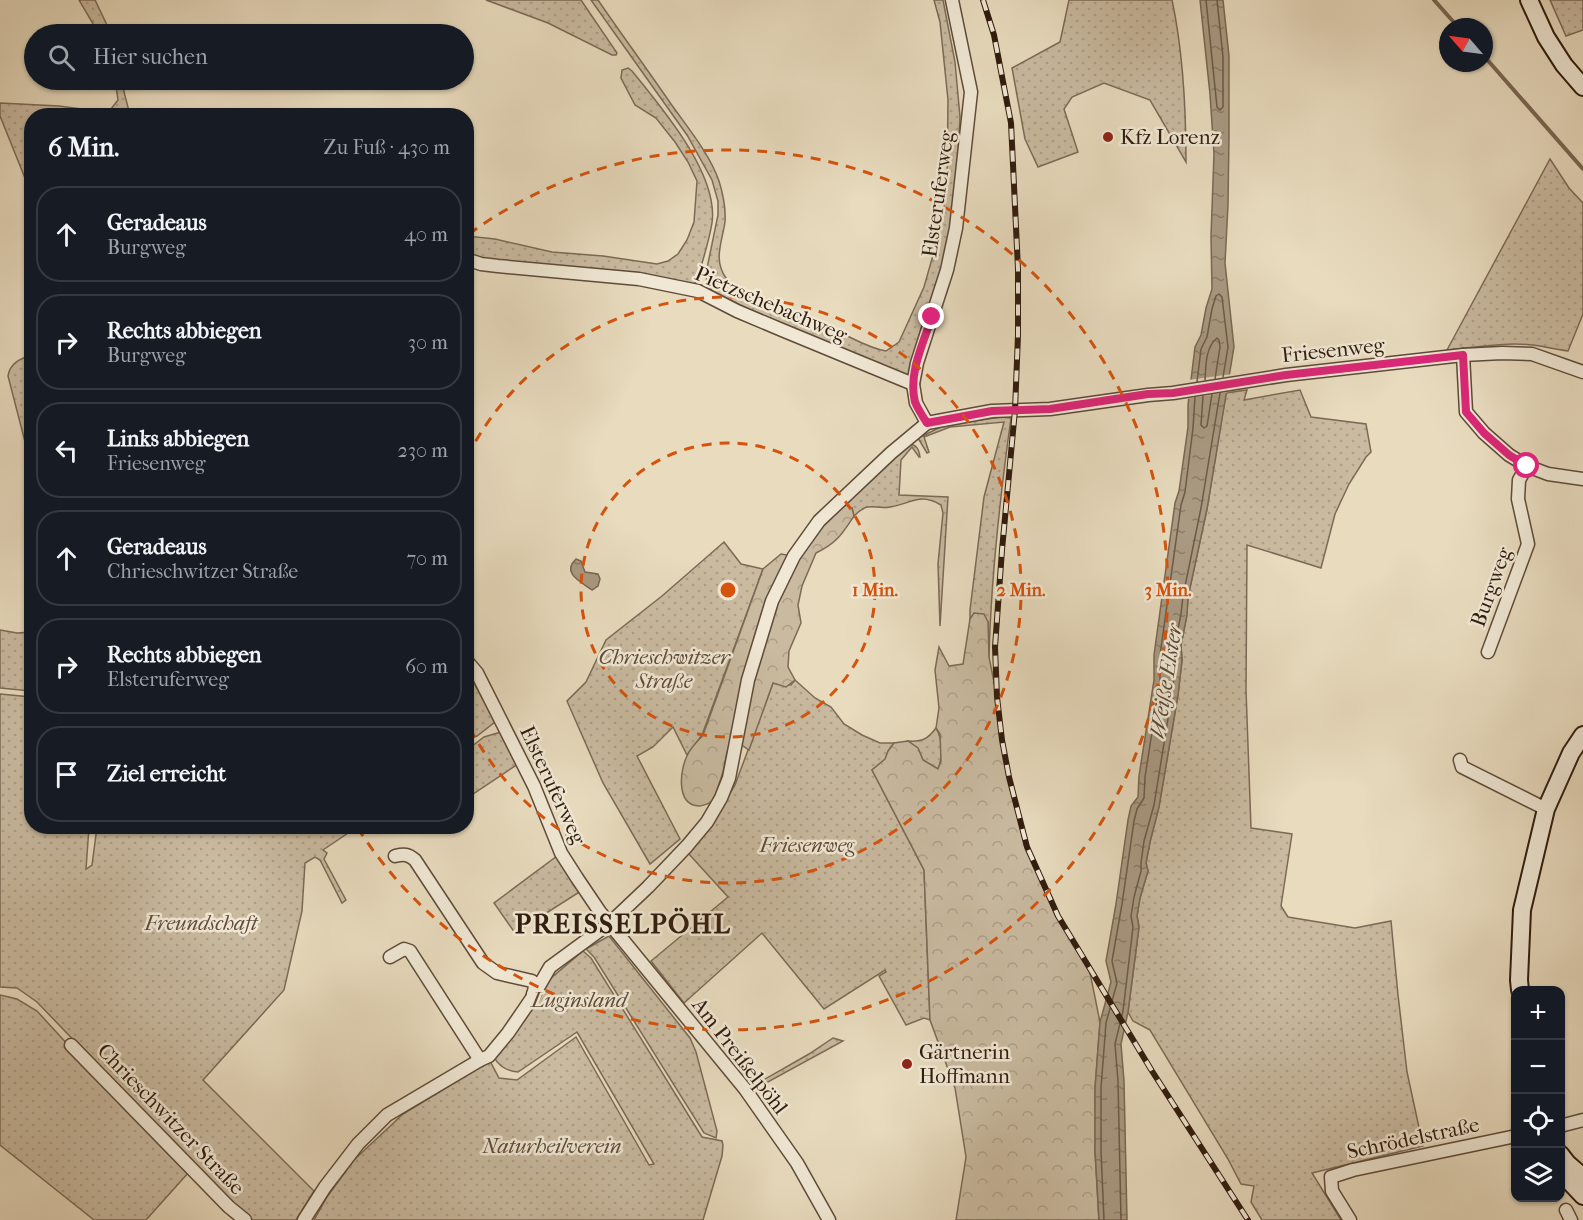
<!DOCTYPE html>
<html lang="de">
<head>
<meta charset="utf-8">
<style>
  body { margin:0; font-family:"IM FELL French Canon",serif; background:#242831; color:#f1f3f6 }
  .controls { position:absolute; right:18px; bottom:18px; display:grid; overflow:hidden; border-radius:12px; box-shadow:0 2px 4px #0004 }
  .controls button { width:54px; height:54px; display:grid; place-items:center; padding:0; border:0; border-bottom:2px solid #363941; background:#171b24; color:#f1f3f6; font:30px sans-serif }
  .compass { position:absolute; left:1439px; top:18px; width:54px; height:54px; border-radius:50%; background:#171b24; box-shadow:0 2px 4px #0004; rotate:298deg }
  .stop { position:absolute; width:18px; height:18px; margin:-14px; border:4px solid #db2777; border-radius:50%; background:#fff }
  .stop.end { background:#db2777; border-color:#fff; box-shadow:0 2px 6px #0008 }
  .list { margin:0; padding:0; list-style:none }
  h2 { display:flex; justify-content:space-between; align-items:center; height:78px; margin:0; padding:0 24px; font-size:26px }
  h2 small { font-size:20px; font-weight:400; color:#9ea1a6 }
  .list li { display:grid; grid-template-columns:39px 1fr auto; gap:18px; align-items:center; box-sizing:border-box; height:96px; margin:0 12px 12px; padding:0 12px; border:2px solid #363941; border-radius:24px }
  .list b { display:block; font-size:22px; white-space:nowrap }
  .list p { margin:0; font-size:20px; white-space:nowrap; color:#9ea1a6 }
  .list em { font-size:20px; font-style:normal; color:#9ea1a6 }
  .icon { flex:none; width:33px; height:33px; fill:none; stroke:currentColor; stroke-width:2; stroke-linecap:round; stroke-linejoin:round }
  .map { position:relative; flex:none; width:1583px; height:1220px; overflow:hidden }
  .search { position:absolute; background:#171b24; box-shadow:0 2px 4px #0004; left:24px; top:24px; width:450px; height:66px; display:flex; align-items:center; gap:15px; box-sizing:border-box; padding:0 21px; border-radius:33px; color:#9ea1a6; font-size:22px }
  .panel { position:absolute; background:#171b24; box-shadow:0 2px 4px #0004; left:24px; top:108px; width:450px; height:726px; border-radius:24px }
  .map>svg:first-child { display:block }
  .grass { fill:url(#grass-dots); stroke:#7c6a56; stroke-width:1.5 }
  .forest { fill:url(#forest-crowns); stroke:#7c6a56; stroke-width:1.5 }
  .water { fill:url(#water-ripples); stroke:#796753; stroke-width:1.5 }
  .pier { fill:#e8dbbe }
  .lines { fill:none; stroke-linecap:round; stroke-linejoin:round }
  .shore { stroke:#6c5a48; stroke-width:1.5 }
  .stream { stroke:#796753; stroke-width:4 }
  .minor-casing { stroke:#5e4b39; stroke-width:15 }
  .secondary-casing { stroke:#301b0d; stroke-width:20 }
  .minor { stroke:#f0e8d5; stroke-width:12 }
  .secondary { stroke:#f0e8d5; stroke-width:16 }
  .rail-casing { stroke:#301b0d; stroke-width:6 }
  .rail { stroke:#f0e8d5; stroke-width:4; stroke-dasharray:11; stroke-linecap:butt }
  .route { stroke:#db2777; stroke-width:8 }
  .ring { fill:none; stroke:#d6530c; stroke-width:3; stroke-dasharray:10 8 }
  .poi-dot { fill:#8f2418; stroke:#f0e8d5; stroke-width:2 }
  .labels { text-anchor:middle; stroke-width:5; stroke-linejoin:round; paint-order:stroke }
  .poi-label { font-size:21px; fill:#301b0d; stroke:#f0e8d5; text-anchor:start }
  .street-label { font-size:21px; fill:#301b0d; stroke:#f0e8d5 }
  .park-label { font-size:21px; font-style:italic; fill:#5e4b39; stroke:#f0e8d5 }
  .water-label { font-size:22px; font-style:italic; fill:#5a4736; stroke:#f0e8d5 }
  .district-label { font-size:27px; font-weight:bold; letter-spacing:1.5px; fill:#301b0d; stroke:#f0e8d5 }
  .centre { fill:#d6530c; stroke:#f0e8d5; stroke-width:3 }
  .ring-label { font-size:18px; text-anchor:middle; font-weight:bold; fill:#d6530c; stroke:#f0e8d5; stroke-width:5; stroke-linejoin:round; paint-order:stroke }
</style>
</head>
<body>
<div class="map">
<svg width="1583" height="1220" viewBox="0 0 1583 1220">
  <defs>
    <pattern id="grass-dots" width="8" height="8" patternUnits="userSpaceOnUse" patternTransform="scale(1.5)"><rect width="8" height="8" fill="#c9baa0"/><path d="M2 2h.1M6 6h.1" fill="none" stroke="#ad9f89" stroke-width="1.8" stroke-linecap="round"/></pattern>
    <pattern id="forest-crowns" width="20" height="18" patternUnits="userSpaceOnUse" patternTransform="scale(1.5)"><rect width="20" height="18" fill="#c9baa0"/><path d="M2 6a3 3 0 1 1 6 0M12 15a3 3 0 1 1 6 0" fill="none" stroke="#ad9f89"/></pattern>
    <pattern id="water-ripples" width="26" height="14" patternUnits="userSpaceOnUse" patternTransform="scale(1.5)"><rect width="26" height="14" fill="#a99a82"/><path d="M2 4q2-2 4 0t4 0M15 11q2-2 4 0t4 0" fill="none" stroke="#8a7d69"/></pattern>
  </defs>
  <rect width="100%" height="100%" fill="#e8dbbe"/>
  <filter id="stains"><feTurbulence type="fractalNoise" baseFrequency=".00333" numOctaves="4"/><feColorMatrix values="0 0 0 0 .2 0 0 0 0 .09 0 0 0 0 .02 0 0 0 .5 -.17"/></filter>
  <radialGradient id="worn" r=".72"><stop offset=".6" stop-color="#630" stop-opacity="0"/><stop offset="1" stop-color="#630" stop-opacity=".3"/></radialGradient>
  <g class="grass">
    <path d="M 79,0 L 95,0 L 107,25 L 109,34 L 99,34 Z"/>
    <path d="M 486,0 L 581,0 L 617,53 L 616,55 L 612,55 L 548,23 Z"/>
    <path d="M 591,0 L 598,0 C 622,35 647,69 671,104 C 688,128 709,153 719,181 C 723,194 726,208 725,222 C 722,242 713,260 726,278 C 741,299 806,318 832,329 C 850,336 867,348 886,351 L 899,342 L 924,287 L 941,227 L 947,184 L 948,100 L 940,22 L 934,0 L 943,0 L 955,62 L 960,117 L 955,212 L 942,269 L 921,329 L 908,377 L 758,314 L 712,291 L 707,285 L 706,273 L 718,215 L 718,201 L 712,180 L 687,135 Z"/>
    <path d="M 1069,0 L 1172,0 C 1183,51 1186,110 1186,162 L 1150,100 L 1104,83 L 1072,97 L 1064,109 L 1078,152 L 1038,167 L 1025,139 L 1012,68 L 1060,42 Z"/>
    <path d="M 1550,0 L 1583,0 L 1583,30 L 1566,36 Z"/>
    <path d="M 628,68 L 632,71 C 661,107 719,174 712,223 C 709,242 702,262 697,281 L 692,285 L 523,262 L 505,263 L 467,254 L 467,236 L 495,239 L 552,252 L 603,256 L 657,264 L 668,261 L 678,254 L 687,240 L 694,222 L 697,181 L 688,162 L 675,142 L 656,118 L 635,105 L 621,78 L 622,70 Z"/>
    <path d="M 115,80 L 121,80 L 130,115 L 32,116 L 31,193 L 0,116 L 0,103 L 59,106 L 97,111 L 111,109 L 118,100 Z"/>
    <path d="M 1550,159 L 1569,188 L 1583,203 L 1583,314 L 1568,351 C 1558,350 1550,348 1540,346 C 1510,341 1477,347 1447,350 Z"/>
    <path d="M 31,355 L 31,465 L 8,376 C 10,363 20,359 31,355 Z"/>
    <path d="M 1247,390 L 1244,400 L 1300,390 L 1311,417 L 1366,424 L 1371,452 L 1366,457 L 1349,484 L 1335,514 L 1321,568 L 1247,545 L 1246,690 L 1251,828 L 1292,834 L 1281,906 L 1288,917 L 1355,928 L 1391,921 L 1398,995 L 1407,1072 L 1423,1146 L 1312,1173 L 1341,1220 L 1262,1220 L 1251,1202 L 1254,1186 L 1241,1184 L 1228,1159 L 1150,1030 L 1133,1021 L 1128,1012 L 1139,927 L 1137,916 L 1140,898 L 1148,871 L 1146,863 L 1150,842 L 1159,806 L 1178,695 L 1182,660 L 1181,645 L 1187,615 L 1188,597 L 1207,509 L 1226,393 Z"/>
    <path d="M 1001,417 L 1011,418 C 1000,497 991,577 989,657 L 988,622 L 974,614 L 970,619 L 970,610 L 984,497 L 1004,422 L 950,427 L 924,437 L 929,452 L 927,453 L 918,438 L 945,425 Z"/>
    <path d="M 908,444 C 917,444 919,450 920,457 L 919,457 L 912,447 L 901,460 L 899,495 L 948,497 L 940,626 L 938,564 L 943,513 L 941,505 C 919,492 911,504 890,507 C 873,510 870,500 854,516 L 852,508 L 834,512 Z"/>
    <path d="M 724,542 L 741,564 L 763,569 L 702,735 L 687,755 L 673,727 L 653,747 L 637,756 L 680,839 L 650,864 L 603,783 L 567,701 L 586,682 L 606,640 L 662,596 Z"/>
    <path d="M 0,630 L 17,633 L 31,632 L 31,691 L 0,688 Z"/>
    <path d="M 467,670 L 495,722 L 477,736 L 467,740 Z"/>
    <path d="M 795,680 L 815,698 L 831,707 L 844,724 L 862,735 L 880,743 L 894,743 L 888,751 L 886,759 L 872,770 L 924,870 L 930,1020 L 924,1018 L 906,1025 L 879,976 L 886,972 L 885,970 L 824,1009 L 762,933 L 684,1003 L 651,961 L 728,897 L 688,853 L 709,829 L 735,785 L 773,683 L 791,685 Z"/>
    <path d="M 0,694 L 31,697 L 32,826 L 89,827 L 86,869 L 92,865 L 97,827 L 357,827 L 323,850 L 327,853 L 324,859 L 346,900 L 342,903 L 320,860 L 315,857 L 305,863 L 302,911 L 284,990 L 203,1080 L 314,1191 L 296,1220 L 251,1220 L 229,1202 L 37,1002 L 17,988 L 0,987 Z"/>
    <path d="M 936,728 C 943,739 943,757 938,769 L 923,760 L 918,749 L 908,741 C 922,742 928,739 936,728 Z"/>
    <path d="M 501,732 L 518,764 L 467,798 L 467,750 L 484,737 Z"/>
    <path d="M 557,856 L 581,891 L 515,933 L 494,903 Z"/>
    <path d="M 609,936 L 690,1038 L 696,1052 L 717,1131 L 716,1138 L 704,1133 L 594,957 L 586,949 Z"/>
    <path d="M 583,951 L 591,958 L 702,1137 L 722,1141 L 723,1145 L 722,1156 L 703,1220 L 314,1220 L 327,1197 L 354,1160 L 403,1114 L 490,1061 L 499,1078 L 517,1080 L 576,1037 L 649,1165 L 654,1164 L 577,1032 L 518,1072 C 507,1071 499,1067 494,1057 L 544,984 Z"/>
    <path d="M 0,995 L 17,999 L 37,1011 L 124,1106 L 189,1172 L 146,1220 L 94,1220 L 0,1145 Z"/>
    <path d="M 833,1038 L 843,1041 L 753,1090 L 751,1087 L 809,1054 Z"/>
  </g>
  <g class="forest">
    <path d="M 846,505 L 852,508 L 854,516 C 842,534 837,543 816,553 L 802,586 L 798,605 L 801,623 L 789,651 L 788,667 L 795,680 L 786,687 L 773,683 L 749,750 L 740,744 L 727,752 L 723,772 L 713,802 C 709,803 703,806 699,806 C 675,805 680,768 688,754 C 691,747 698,741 703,735 L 763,569 L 781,554 L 800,557 L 834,512 Z"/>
    <path d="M 974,613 L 984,614 L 988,622 L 989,657 L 997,697 L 1002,740 L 1009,777 L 1027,847 L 1058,916 L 1089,968 L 1100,1022 L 1095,1088 L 1095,1151 L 1099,1220 L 956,1220 L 966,1157 L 955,1088 L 930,1020 L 924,870 L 872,770 L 885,759 L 888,751 L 894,743 L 908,741 L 918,748 L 923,760 L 938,769 L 941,761 L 940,734 L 936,728 L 939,708 L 935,670 L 939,647 L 949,666 L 963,664 L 970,619 Z"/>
  </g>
  <g class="water">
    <path d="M 1200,0 L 1223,0 L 1229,56 L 1229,137 L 1228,205 L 1225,263 L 1234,347 L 1207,509 L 1188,597 L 1187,615 L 1181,645 L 1182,660 L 1178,695 L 1159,807 L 1150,842 L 1146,863 L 1148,871 L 1140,898 L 1137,916 L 1139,927 L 1128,1012 L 1121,1044 L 1124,1081 L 1127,1220 L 1099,1220 L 1095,1151 L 1095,1088 L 1100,1022 L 1111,982 L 1106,961 L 1116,904 L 1128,820 L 1131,806 L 1138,797 L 1139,776 L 1154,680 L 1154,655 L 1175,503 L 1179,491 L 1188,427 L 1188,405 L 1195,347 L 1201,335 L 1206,308 L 1212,289 L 1211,236 L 1214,154 L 1210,94 Z"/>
    <path d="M 576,559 L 581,561 L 585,572 L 598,574 L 600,579 L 598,586 L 592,590 C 581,582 561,573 576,559 Z"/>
  </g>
  <path class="pier" d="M 1232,374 L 1229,392 L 1186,399 L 1188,380 Z"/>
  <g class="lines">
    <g class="shore">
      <path d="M 1206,0 L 1217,107 L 1220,110 L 1223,107 L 1223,57 L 1217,0"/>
      <path d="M 1205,380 C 1206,366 1205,348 1217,338 L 1219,340 L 1220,347 L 1215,379"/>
      <path d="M 1197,382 L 1201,349 L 1207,337 L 1212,309 L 1216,296 L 1219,294 L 1222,297 L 1228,347 L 1223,377"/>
      <path d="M 1203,396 L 1201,425 L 1204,428 L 1207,426 L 1212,394"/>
      <path d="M 1104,1220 L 1101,1151 L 1101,1088 L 1106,1023 L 1117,983 L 1112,961 L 1122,904 L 1134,821 L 1137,809 L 1144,798 L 1145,777 L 1160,681 L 1160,655 L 1181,505 L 1185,492 L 1193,428 L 1195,397"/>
      <path d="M 1121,1220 L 1118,1081 L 1115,1044 L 1123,1011 L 1133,927 L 1131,916 L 1134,897 L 1141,871 L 1141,863 L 1144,841 L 1154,805 L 1172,694 L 1176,660 L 1175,644 L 1181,614 L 1183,596 L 1201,508 L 1220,393"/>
    </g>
    <g class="stream">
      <path d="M 1434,0 L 1458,27"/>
      <path d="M 1484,56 L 1583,169"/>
    </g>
    <defs>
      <g id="minor">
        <path d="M 466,259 L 481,264 L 498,266 L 639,279 L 698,291 L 737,311 L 782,330 L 913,384"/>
        <path d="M 1463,355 L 1466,412 L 1484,433 L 1509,455 L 1527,466 L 1548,474 L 1583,479"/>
        <path d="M 927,423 L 916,403 L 913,384 L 917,363 L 947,270 L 956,228 L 971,92 L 952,0"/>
        <path d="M 1488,652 L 1528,544 L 1518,499 L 1519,480 L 1527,466"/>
        <path d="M 466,660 L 477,673 L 534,786 L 561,853 L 577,878 L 600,912 L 745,1089 L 797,1163 L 829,1220"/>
        <path d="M 1460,760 L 1462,767 L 1546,809"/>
        <path d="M 395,856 C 404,854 408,854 415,860 L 483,963 L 497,973 L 532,981 C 536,986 535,989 533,994"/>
        <path d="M 390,957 L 404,949 L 410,951 L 480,1060"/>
        <path d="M 71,1045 L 229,1207 L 245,1220"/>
        <path d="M 1560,1126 L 1583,1120"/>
        <path d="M 1566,1210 L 1571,1220"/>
        <path d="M 304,1220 L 325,1187 L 358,1144 L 387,1115 L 480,1060 L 489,1056 L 508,1033 L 532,998 L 550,967 L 610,923 L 648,887 L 687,846 L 707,822 L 721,798 L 729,778 L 748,680 L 772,601 L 794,556 L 819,521 L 891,453 L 927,423 L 992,411 L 1050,409 L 1148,395 L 1173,393 L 1286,375 L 1463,355 L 1502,353 L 1532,354 L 1583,372"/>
        <path d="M 1350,1220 L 1332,1191 L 1331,1177 L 1353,1170 L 1516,1136"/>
      </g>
      <g id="secondary">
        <path d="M 1529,0 L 1546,37 L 1564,65 L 1583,87"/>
        <path d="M 1520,990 L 1519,980 L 1522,910 L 1546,809 L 1571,753 L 1583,735"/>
        <path d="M 1560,1154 L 1567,1163 L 1583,1177"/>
        <path d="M 1560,1169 L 1567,1179 L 1583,1196"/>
      </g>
    </defs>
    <use href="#minor" class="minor-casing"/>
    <use href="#secondary" class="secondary-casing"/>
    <use href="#minor" class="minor"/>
    <use href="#secondary" class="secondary"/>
    <defs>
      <path id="rail" d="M 983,0 L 994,35 L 1011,123 L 1018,269 L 1018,335 L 1015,410 L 1002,550 L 995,647 L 997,697 L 1002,740 L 1009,777 L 1027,847 L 1058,916 L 1152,1071 L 1248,1220"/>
    </defs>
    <use href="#rail" class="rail-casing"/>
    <use href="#rail" class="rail"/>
  </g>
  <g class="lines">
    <path class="route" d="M 932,317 C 923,343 908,374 915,402 C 918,409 923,417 927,423 L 992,411 L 1050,409 L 1148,394 L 1173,393 L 1286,375 L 1463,355 L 1466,412 L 1484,433 L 1509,455 L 1527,466"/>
  </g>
  <g class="ring">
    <circle cx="728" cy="590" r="147"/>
    <path d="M467 457A293 293 0 1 1 467 723"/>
    <path d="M469 234A440 440 0 1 1 359 830"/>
  </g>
  <g class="poi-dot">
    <circle cx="1108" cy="137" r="6"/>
    <circle cx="907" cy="1064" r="6"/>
  </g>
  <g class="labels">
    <g class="poi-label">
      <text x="1120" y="144">Kfz Lorenz</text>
      <text x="919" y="1059">Gärtnerin<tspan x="919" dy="24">Hoffmann</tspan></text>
    </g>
    <g class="street-label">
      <text transform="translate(938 194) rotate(-82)" y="7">Elsteruferweg</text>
      <text transform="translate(771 304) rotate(23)" y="7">Pietzschebachweg</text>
      <text transform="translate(1333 350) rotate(-6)" y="7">Friesenweg</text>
      <text transform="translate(1491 587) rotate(-70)" y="7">Burgweg</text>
      <text transform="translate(553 785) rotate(65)" y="7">Elsteruferweg</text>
      <text transform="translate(740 1056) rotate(52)" y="7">Am Preißelpöhl</text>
      <text transform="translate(171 1119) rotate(46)" y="7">Chrieschwitzer Straße</text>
      <text transform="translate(1413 1138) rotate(-12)" y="7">Schrödelstraße</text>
    </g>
    <g class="park-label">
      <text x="664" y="664">Chrieschwitzer<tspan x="664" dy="24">Straße</tspan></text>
      <text x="807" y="852">Friesenweg</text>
      <text x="201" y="930">Freundschaft</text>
      <text x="579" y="1007">Luginsland</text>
      <text x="552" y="1153">Naturheilverein</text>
    </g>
    <g class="water-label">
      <text transform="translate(1165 681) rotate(-81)" y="8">Weiße Elster</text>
    </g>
    <g class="district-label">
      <text x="623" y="933">PREISSELPÖHL</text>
    </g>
  </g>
  <circle cx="728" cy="590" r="9" class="centre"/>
  <g class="ring-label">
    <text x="875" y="596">1 Min.</text>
    <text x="1021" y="596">2 Min.</text>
    <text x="1168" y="596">3 Min.</text>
  </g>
  <rect width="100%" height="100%" filter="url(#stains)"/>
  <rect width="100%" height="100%" fill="url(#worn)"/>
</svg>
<div class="controls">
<button>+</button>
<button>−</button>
<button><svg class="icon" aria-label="locate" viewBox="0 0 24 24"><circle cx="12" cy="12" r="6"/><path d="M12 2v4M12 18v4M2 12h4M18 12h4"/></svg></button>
<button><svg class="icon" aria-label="layers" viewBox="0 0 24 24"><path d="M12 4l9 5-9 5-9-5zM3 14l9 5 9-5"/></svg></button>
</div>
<svg class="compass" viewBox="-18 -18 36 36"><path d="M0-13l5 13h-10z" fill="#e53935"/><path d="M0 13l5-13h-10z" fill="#9ea1a6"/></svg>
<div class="stop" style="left:1527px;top:466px"></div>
<div class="stop end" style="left:932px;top:317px"></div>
<div class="search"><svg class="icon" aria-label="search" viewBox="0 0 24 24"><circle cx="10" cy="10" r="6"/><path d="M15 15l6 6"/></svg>Hier suchen</div>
<section class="panel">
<h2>6 Min.<small>Zu Fuß · 430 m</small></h2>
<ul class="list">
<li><svg class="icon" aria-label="ahead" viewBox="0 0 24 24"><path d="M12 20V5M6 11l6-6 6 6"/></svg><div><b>Geradeaus</b><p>Burgweg</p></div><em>40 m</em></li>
<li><svg class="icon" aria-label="right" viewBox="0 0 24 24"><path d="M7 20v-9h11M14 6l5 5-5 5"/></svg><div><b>Rechts abbiegen</b><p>Burgweg</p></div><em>30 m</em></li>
<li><svg class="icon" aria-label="left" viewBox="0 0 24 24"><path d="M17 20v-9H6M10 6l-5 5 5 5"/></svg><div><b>Links abbiegen</b><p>Friesenweg</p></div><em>230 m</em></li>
<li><svg class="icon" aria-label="ahead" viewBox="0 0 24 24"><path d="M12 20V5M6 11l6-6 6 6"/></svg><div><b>Geradeaus</b><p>Chrieschwitzer Straße</p></div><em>70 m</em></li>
<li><svg class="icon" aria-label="right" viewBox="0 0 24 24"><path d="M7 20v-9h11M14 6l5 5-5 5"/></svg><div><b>Rechts abbiegen</b><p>Elsteruferweg</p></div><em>60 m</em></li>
<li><svg class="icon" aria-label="arrive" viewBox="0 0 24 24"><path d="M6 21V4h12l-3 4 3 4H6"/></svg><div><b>Ziel erreicht</b></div></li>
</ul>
</section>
</div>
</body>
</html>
